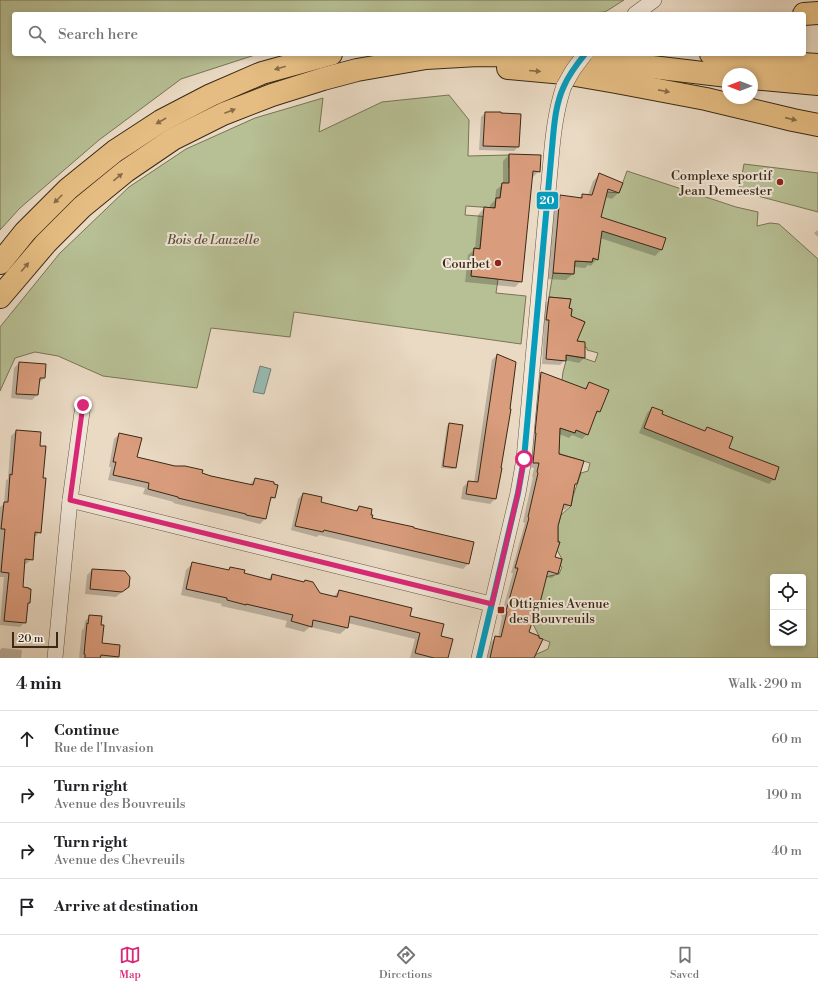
<!DOCTYPE html>
<html lang="en">
<head>
<meta charset="utf-8">
<style>
  body { margin:0; font-family:"Libre Bodoni",serif; background:#f6f6f6; color:#202124 }
  .controls { position:absolute; right:12px; bottom:12px; display:grid; overflow:hidden; border-radius:4px; box-shadow:0 2px 6px #0003 }
  .controls button { width:36px; height:36px; display:grid; place-items:center; padding:0; border:0; border-bottom:1px solid #e0e0e0; background:#fff; color:#202124; font:20px sans-serif }
  .compass { position:absolute; left:722px; top:68px; width:36px; height:36px; border-radius:50%; background:#fff; box-shadow:0 2px 6px #0003; rotate:270deg }
  .scale { position:absolute; left:12px; bottom:10px; width:46px; box-sizing:border-box; padding-left:4px; border:2px solid #3a2915; border-top:0; font-size:11px; line-height:14px; white-space:nowrap; color:#3a2915; -webkit-text-stroke:3px #f1e7d9; paint-order:stroke }
  .stop { position:absolute; width:12px; height:12px; margin:-9px; border:3px solid #db2777; border-radius:50%; background:#fff }
  .stop.end { background:#db2777; border-color:#fff; box-shadow:0 1px 4px #0008 }
  .list { margin:0; padding:0; list-style:none }
  h2 { display:flex; justify-content:space-between; align-items:center; height:52px; margin:0; padding:0 16px; font-size:17px }
  h2 small { font-size:13px; font-weight:400; color:#757577 }
  .list li { display:grid; grid-template-columns:26px 1fr auto; gap:12px; align-items:center; box-sizing:border-box; height:56px; padding:0 16px; border-top:1px solid #e0e0e0 }
  .list b { display:block; font-size:15px; white-space:nowrap }
  .list p { margin:0; font-size:13px; white-space:nowrap; color:#757577 }
  .list em { font-size:13px; font-style:normal; color:#757577 }
  .icon { flex:none; width:22px; height:22px; fill:none; stroke:currentColor; stroke-width:2; stroke-linecap:round; stroke-linejoin:round }
  .map { position:relative; flex:none; width:818px; height:658px; overflow:hidden }
  .search { position:absolute; background:#fff; box-shadow:0 2px 6px #0003; left:12px; right:12px; top:12px; height:44px; display:flex; align-items:center; gap:10px; box-sizing:border-box; padding:0 14px; border-radius:4px; color:#757577; font-size:15px }
  .sheet { height:276px; background:#fff }
  nav { display:flex; justify-content:space-around; align-items:center; box-sizing:border-box; height:56px; border-top:1px solid #e0e0e0; background:#fff; font-size:11px; color:#757577 }
  nav a { display:grid; justify-items:center; gap:2px }
  nav .on { color:#db2777 }
  .map>svg:first-child { display:block }
  .green { fill:#b7bf94; stroke:#787454; fill-rule:evenodd }
  .water { fill:#98bbb3; stroke:#728174 }
  .shadow { fill:#0003 }
  .building { fill:#d99c7c; stroke:#3a2915 }
  .lines { fill:none; stroke-linecap:round; stroke-linejoin:round }
  .street-casing { stroke:#665541; stroke-width:16 }
  .highway-casing { stroke:#3a2915; stroke-width:24 }
  .street { stroke:#f1e7d9; stroke-width:15 }
  .highway { stroke:#e5bd82; stroke-width:22 }
  .street-bridge-casing { stroke:#665541; stroke-width:16; stroke-linecap:butt }
  .street-bridge { stroke:#f1e7d9; stroke-width:15 }
  .bus-1-casing { stroke:#f1e7d9; stroke-width:9 }
  .bus-1 { stroke:#069cbc; stroke-width:6 }
  .oneway { fill:#876c46 }
  .route { stroke:#db2777; stroke-width:5 }
  .poi-dot { fill:#8f2418; stroke:#f1e7d9; stroke-width:1.5 }
  .labels { text-anchor:middle; stroke-width:4; stroke-linejoin:round; paint-order:stroke }
  .poi-label { font-size:13px; fill:#3a2915; stroke:#f1e7d9; text-anchor:end }
  .park-label { font-size:13px; font-style:italic; fill:#594e35; stroke:#f1e7d9 }
  .line-badge { stroke:#f1e7d9; stroke-width:1.5 }
  .badge-label { font-size:11px; text-anchor:middle; font-weight:bold; fill:#fff }
</style>
</head>
<body>
<div class="map">
<svg width="818" height="658" viewBox="0 0 818 658">
  <rect width="100%" height="100%" fill="#eadac4"/>
  <filter id="stains"><feTurbulence type="fractalNoise" baseFrequency=".005" numOctaves="4"/><feColorMatrix values="0 0 0 0 .2 0 0 0 0 .09 0 0 0 0 .02 0 0 0 .5 -.17"/></filter>
  <radialGradient id="worn" r=".72"><stop offset=".6" stop-color="#630" stop-opacity="0"/><stop offset="1" stop-color="#630" stop-opacity=".3"/></radialGradient>
  <g class="green">
    <path d="M 0,0 L 624,0 L 605,12 L 573,14 L 14,14 L 14,54 L 258,54 L 181,79 L 99,140 L 20,208 L 0,230 Z"/>
    <path d="M 449,95 L 469,120 L 468,156 L 509,155 L 509,166 L 512,184 L 502,183 L 500,198 L 496,198 L 495,208 L 466,206 L 465,215 L 491,217 L 494,238 L 481,237 L 480,249 L 474,248 L 471,276 L 498,279 L 496,293 L 526,296 L 521,344 L 294,312 L 290,337 L 211,328 L 197,388 L 103,376 L 58,356 L 35,352 L 15,358 L 0,391 L 0,327 L 60,253 L 129,187 L 186,149 L 255,118 L 323,98 L 319,132 L 382,102 Z"/>
    <path d="M 744,164 L 818,173 L 818,212 L 739,191 Z"/>
    <path d="M 627,171 L 736,207 L 758,212 L 757,226 L 770,223 L 779,224 L 818,259 L 818,658 L 534,658 L 535,655 L 548,649 L 550,642 L 539,638 L 539,636 L 532,622 L 537,606 L 538,607 L 545,577 L 559,574 L 562,567 L 560,566 L 562,559 L 557,550 L 560,542 L 558,542 L 558,526 L 561,515 L 571,506 L 573,496 L 581,473 L 588,471 L 590,463 L 554,452 L 559,449 L 560,428 L 575,433 L 576,430 L 588,435 L 560,397 L 563,372 L 566,361 L 566,355 L 583,358 L 595,362 L 598,353 L 587,350 L 587,348 L 585,347 L 584,342 L 577,341 L 577,339 L 585,322 L 579,319 L 577,322 L 571,319 L 572,309 L 569,308 L 571,299 L 549,297 L 553,273 L 574,274 L 575,261 L 592,262 L 593,258 L 598,260 L 602,218 L 601,217 L 597,191 L 619,193 ZM 773,577 L 803,577 L 803,643 L 773,643 Z"/>
  </g>
  <path class="water" d="M 260,366 L 271,369 L 264,394 L 253,392 Z"/>
  <g class="shadow">
    <path d="M 485,113 L 518,147 L 514,151 L 479,150 L 481,117 Z"/>
    <path d="M 509,155 L 539,171 L 533,177 L 532,177 L 521,281 L 515,287 L 465,282 L 468,255 L 475,249 L 478,215 L 484,208 L 490,209 L 490,205 L 495,200 L 496,190 L 503,184 L 503,161 Z"/>
    <path d="M 599,175 L 622,183 L 618,193 L 612,199 L 605,197 L 599,218 L 661,250 L 655,256 L 600,238 L 597,259 L 591,266 L 588,265 L 585,268 L 573,267 L 573,274 L 566,280 L 547,279 L 554,202 L 560,196 L 579,198 L 583,195 L 588,195 L 593,181 Z"/>
    <path d="M 818,230 L 818,237 L 814,233 Z"/>
    <path d="M 550,298 L 568,309 L 576,342 L 584,358 L 579,363 L 565,360 L 560,365 L 542,364 L 544,325 L 542,325 L 545,304 Z"/>
    <path d="M 497,355 L 495,499 L 490,504 L 461,499 L 463,487 L 468,482 L 474,483 L 492,360 Z"/>
    <path d="M 19,363 L 44,378 L 39,383 L 37,395 L 32,400 L 11,398 L 14,368 Z"/>
    <path d="M 542,373 L 584,389 L 589,384 L 599,411 L 594,416 L 587,434 L 582,439 L 572,435 L 569,438 L 559,434 L 558,455 L 576,484 L 574,487 L 570,505 L 565,510 L 562,509 L 557,526 L 554,558 L 557,573 L 552,578 L 545,577 L 538,606 L 535,609 L 528,633 L 533,658 L 487,658 L 491,642 L 496,637 L 498,638 L 502,617 L 501,616 L 513,573 L 511,573 L 525,523 L 523,522 L 533,477 L 532,477 L 534,468 L 529,467 L 537,378 Z"/>
    <path d="M 652,408 L 661,414 L 703,432 L 707,428 L 728,448 L 774,479 L 769,484 L 639,433 L 647,413 Z"/>
    <path d="M 449,424 L 455,467 L 453,469 L 441,468 L 447,426 Z"/>
    <path d="M 16,431 L 39,447 L 42,478 L 40,532 L 35,537 L 34,537 L 32,559 L 26,564 L 24,564 L 22,588 L 29,603 L 27,605 L 25,622 L 20,627 L 0,625 L 4,577 L 0,577 L 0,507 L 4,504 L 6,480 L 8,479 L 11,436 Z"/>
    <path d="M 119,434 L 136,458 L 250,485 L 250,484 L 255,479 L 274,497 L 269,502 L 265,519 L 260,524 L 241,519 L 173,503 L 174,502 L 143,494 L 145,488 L 108,480 L 111,467 L 109,467 L 114,439 Z"/>
    <path d="M 303,494 L 320,503 L 354,512 L 359,507 L 371,519 L 472,543 L 468,564 L 463,569 L 319,535 L 317,537 L 291,530 L 298,499 Z"/>
    <path d="M 193,563 L 227,571 L 231,568 L 243,574 L 267,580 L 272,575 L 303,583 L 305,581 L 319,594 L 333,597 L 339,591 L 409,617 L 440,636 L 447,658 L 410,658 L 415,639 L 348,623 L 347,628 L 340,634 L 310,627 L 304,632 L 285,627 L 287,621 L 240,610 L 239,610 L 221,606 L 222,604 L 181,595 L 186,570 Z"/>
    <path d="M 92,570 L 128,587 L 116,597 L 85,594 L 87,575 Z"/>
    <path d="M 90,616 L 101,644 L 119,646 L 118,657 L 117,658 L 79,658 L 82,630 L 84,628 L 85,621 Z"/>
    <path d="M 2,648 L 22,650 L 21,658 L 0,658 L 0,650 Z"/>
  </g>
  <g class="building">
    <path d="M 485,112 L 501,112 L 501,113 L 521,114 L 519,147 L 483,146 Z"/>
    <path d="M 509,154 L 541,155 L 540,172 L 533,171 L 522,282 L 471,276 L 474,248 L 480,249 L 484,207 L 495,208 L 496,198 L 500,198 L 502,183 L 509,183 Z"/>
    <path d="M 599,173 L 623,183 L 619,193 L 608,189 L 601,217 L 666,238 L 662,250 L 602,231 L 598,260 L 593,258 L 592,262 L 575,261 L 574,274 L 553,273 L 560,195 L 582,198 L 582,194 L 592,195 Z"/>
    <path d="M 549,297 L 571,299 L 569,308 L 572,309 L 571,316 L 585,322 L 577,341 L 585,342 L 585,358 L 566,355 L 566,361 L 546,359 L 549,320 L 546,320 Z"/>
    <path d="M 497,354 L 516,362 L 510,409 L 511,409 L 501,468 L 502,468 L 496,499 L 466,494 L 468,481 L 478,482 Z"/>
    <path d="M 19,362 L 46,364 L 45,378 L 40,378 L 38,395 L 16,394 Z"/>
    <path d="M 541,372 L 586,389 L 589,382 L 609,390 L 600,412 L 597,411 L 588,435 L 576,430 L 575,433 L 560,428 L 559,454 L 584,461 L 577,484 L 575,484 L 571,506 L 564,504 L 558,526 L 558,542 L 560,542 L 555,557 L 562,559 L 558,574 L 548,571 L 539,607 L 537,606 L 529,632 L 539,636 L 539,638 L 543,639 L 534,658 L 490,658 L 495,636 L 501,637 L 507,612 L 506,611 L 518,568 L 515,568 L 529,518 L 528,517 L 538,473 L 537,472 L 539,463 L 533,463 L 536,433 L 535,433 Z"/>
    <path d="M 652,407 L 663,411 L 662,414 L 705,431 L 707,427 L 733,437 L 729,448 L 779,467 L 775,480 L 644,428 Z"/>
    <path d="M 449,423 L 463,425 L 456,468 L 443,466 Z"/>
    <path d="M 16,430 L 41,432 L 40,446 L 46,446 L 43,478 L 46,478 L 41,533 L 35,532 L 33,560 L 25,559 L 23,587 L 29,588 L 29,589 L 31,589 L 30,603 L 28,603 L 26,623 L 4,621 L 9,573 L 1,572 L 5,529 L 1,529 L 4,502 L 8,502 L 10,474 L 12,475 Z"/>
    <path d="M 119,433 L 142,438 L 137,457 L 175,466 L 185,466 L 203,470 L 202,473 L 211,476 L 253,485 L 255,478 L 274,482 L 274,484 L 278,485 L 275,498 L 271,497 L 266,519 L 246,515 L 246,514 L 178,498 L 178,497 L 148,489 L 149,483 L 113,475 L 116,462 L 113,462 Z"/>
    <path d="M 303,493 L 322,497 L 321,502 L 357,511 L 359,506 L 372,509 L 371,515 L 373,515 L 372,518 L 414,527 L 414,528 L 474,542 L 469,564 L 324,530 L 323,532 L 295,526 Z"/>
    <path d="M 192,562 L 229,570 L 230,567 L 245,570 L 244,573 L 271,580 L 272,574 L 304,582 L 305,580 L 313,582 L 320,593 L 337,597 L 339,590 L 412,608 L 410,616 L 444,624 L 441,636 L 453,639 L 448,658 L 434,658 L 415,653 L 420,633 L 350,616 L 348,628 L 313,620 L 312,627 L 291,621 L 293,615 L 246,604 L 246,605 L 227,600 L 227,598 L 186,589 Z"/>
    <path d="M 92,569 L 125,571 L 130,577 L 129,587 L 122,592 L 90,589 Z"/>
    <path d="M 89,615 L 102,616 L 101,625 L 104,625 L 102,643 L 120,645 L 119,657 L 101,655 L 100,658 L 85,658 L 85,654 L 84,654 L 87,623 L 88,624 Z"/>
  </g>
  <g class="lines">
    <defs>
      <g id="street">
        <path d="M 635,14 L 654,0"/>
        <path d="M 70,500 L 491,604"/>
        <path d="M 55,658 L 70,500 L 83,405"/>
        <path d="M 479,658 L 518,493 L 524,459 L 552,148 C 554,127 557,106 564,86"/>
      </g>
      <g id="highway">
        <path d="M 804,14 L 818,13"/>
        <path d="M 711,54 L 788,63 L 818,65"/>
        <path d="M 508,68 L 564,73 L 616,82 L 706,99 L 793,120 L 818,125"/>
        <path d="M 752,78 L 818,84"/>
        <path d="M 0,263 L 25,232 L 68,189 L 115,151 L 161,121 L 211,95 L 262,73 L 331,54"/>
        <path d="M 0,297 L 46,243 L 82,207 L 126,171 L 173,139 L 223,114 L 272,95 L 323,79 L 357,70 L 426,58 L 478,55 L 559,56 L 728,76"/>
      </g>
    </defs>
    <use href="#street" class="street-casing"/>
    <use href="#highway" class="highway-casing"/>
    <use href="#street" class="street"/>
    <use href="#highway" class="highway"/>
    <defs>
      <path id="street-bridge" d="M 564,86 L 573,70 L 585,54"/>
    </defs>
    <use href="#street-bridge" class="street-bridge-casing"/>
    <use href="#street-bridge" class="street-bridge"/>
    <defs>
      <path id="bus-1" d="M 479,658 L 518,493 L 524,459 L 552,148 C 554,127 555,105 564,86 C 569,74 577,64 585,54"/>
    </defs>
    <use href="#bus-1" class="bus-1-casing"/>
    <use href="#bus-1" class="bus-1"/>
  </g>
  <defs><path id="oneway-solid" d="M-6-.8H1V-3.2L6.5 0L1 3.2V.8H-6Z"/></defs>
  <g class="oneway">
    <use href="#oneway-solid" transform="translate(280 68) rotate(164)"/>
    <use href="#oneway-solid" transform="translate(535 71) rotate(5)"/>
    <use href="#oneway-solid" transform="translate(664 91) rotate(11)"/>
    <use href="#oneway-solid" transform="translate(230 111) rotate(-21)"/>
    <use href="#oneway-solid" transform="translate(791 119) rotate(13)"/>
    <use href="#oneway-solid" transform="translate(161 121) rotate(150)"/>
    <use href="#oneway-solid" transform="translate(118 177) rotate(-39)"/>
    <use href="#oneway-solid" transform="translate(58 199) rotate(135)"/>
    <use href="#oneway-solid" transform="translate(25 267) rotate(-50)"/>
  </g>
  <g class="lines">
    <path class="route" d="M 83,405 L 70,500 L 492,604 L 518,493 L 524,459"/>
  </g>
  <g class="poi-dot">
    <circle cx="780" cy="182" r="4"/>
    <circle cx="498" cy="263" r="4"/>
    <rect x="497" y="606" width="8" height="8" rx="2"/>
  </g>
  <g class="labels">
    <g class="poi-label">
      <text x="772" y="180">Complexe sportif<tspan x="772" dy="15">Jean Demeester</tspan></text>
      <text x="490" y="268">Courbet</text>
      <text x="509" y="608" text-anchor="start">Ottignies Avenue<tspan x="509" dy="15">des Bouvreuils</tspan></text>
    </g>
    <g class="park-label">
      <text x="213" y="244">Bois de Lauzelle</text>
    </g>
  </g>
  <rect class="line-badge" x="536" y="191" width="23" height="19" rx="4" fill="#069cbc"/>
  <g class="badge-label">
    <text x="547" y="204">20</text>
  </g>
  <rect width="100%" height="100%" filter="url(#stains)"/>
  <rect width="100%" height="100%" fill="url(#worn)"/>
</svg>
<div class="controls">
<button><svg class="icon" aria-label="locate" viewBox="0 0 24 24"><circle cx="12" cy="12" r="6"/><path d="M12 2v4M12 18v4M2 12h4M18 12h4"/></svg></button>
<button><svg class="icon" aria-label="layers" viewBox="0 0 24 24"><path d="M12 4l9 5-9 5-9-5zM3 14l9 5 9-5"/></svg></button>
</div>
<svg class="compass" viewBox="-18 -18 36 36"><path d="M0-13l5 13h-10z" fill="#e53935"/><path d="M0 13l5-13h-10z" fill="#757577"/></svg>
<div class="scale">20 m</div>
<div class="stop" style="left:524px;top:459px"></div>
<div class="stop end" style="left:83px;top:405px"></div>
<div class="search"><svg class="icon" aria-label="search" viewBox="0 0 24 24"><circle cx="10" cy="10" r="6"/><path d="M15 15l6 6"/></svg>Search here</div>
</div>
<section class="sheet">
<h2>4 min<small>Walk · 290 m</small></h2>
<ul class="list">
<li><svg class="icon" aria-label="ahead" viewBox="0 0 24 24"><path d="M12 20V5M6 11l6-6 6 6"/></svg><div><b>Continue</b><p>Rue de l'Invasion</p></div><em>60 m</em></li>
<li><svg class="icon" aria-label="right" viewBox="0 0 24 24"><path d="M7 20v-9h11M14 6l5 5-5 5"/></svg><div><b>Turn right</b><p>Avenue des Bouvreuils</p></div><em>190 m</em></li>
<li><svg class="icon" aria-label="right" viewBox="0 0 24 24"><path d="M7 20v-9h11M14 6l5 5-5 5"/></svg><div><b>Turn right</b><p>Avenue des Chevreuils</p></div><em>40 m</em></li>
<li><svg class="icon" aria-label="arrive" viewBox="0 0 24 24"><path d="M6 21V4h12l-3 4 3 4H6"/></svg><div><b>Arrive at destination</b></div></li>
</ul>
</section>
<nav>
<a class="on"><svg class="icon" aria-label="map" viewBox="0 0 24 24"><path d="M3 6l6-2 6 2 6-2v14l-6 2-6-2-6 2zM9 4v14M15 6v14"/></svg>Map</a>
<a><svg class="icon" aria-label="directions" viewBox="0 0 24 24"><path d="M12 3l9 9-9 9-9-9zM9 14v-3h6M13 9l2 2-2 2"/></svg>Directions</a>
<a><svg class="icon" aria-label="saved" viewBox="0 0 24 24"><path d="M7 4h10v16l-5-4-5 4z"/></svg>Saved</a>
</nav>
</body>
</html>
